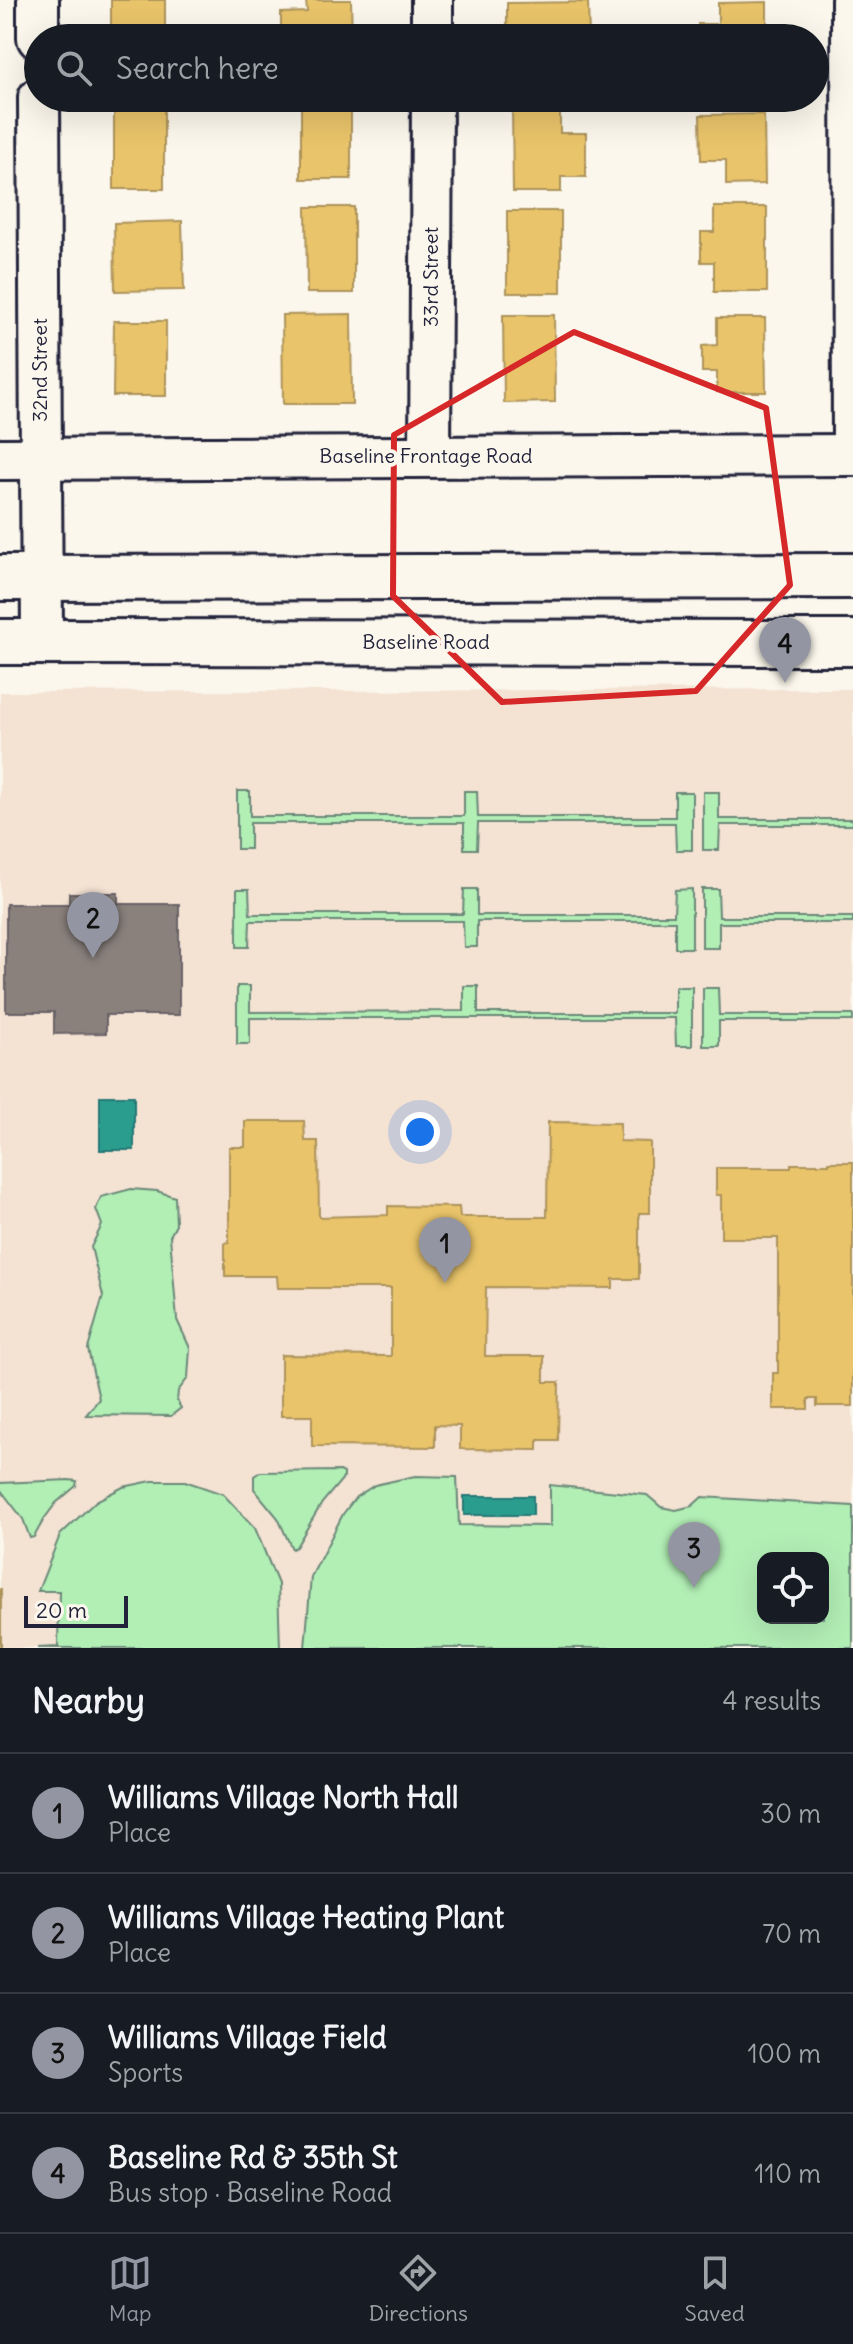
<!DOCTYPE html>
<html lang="en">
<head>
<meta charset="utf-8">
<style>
  body { margin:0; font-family:Delius,sans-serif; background:#20242c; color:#f1f3f6 }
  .controls { position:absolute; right:24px; bottom:24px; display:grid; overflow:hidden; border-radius:16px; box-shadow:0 8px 32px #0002 }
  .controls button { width:72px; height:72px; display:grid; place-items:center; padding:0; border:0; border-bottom:2px solid #363941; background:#171b24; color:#f1f3f6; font:40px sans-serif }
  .scale { position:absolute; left:24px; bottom:20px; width:104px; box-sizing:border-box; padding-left:8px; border:4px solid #22223b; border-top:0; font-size:22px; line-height:28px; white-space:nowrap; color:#22223b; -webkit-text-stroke:6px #fbf7ec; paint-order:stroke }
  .you { position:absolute; left:420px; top:1132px; width:28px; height:28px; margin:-20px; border:6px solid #fff; border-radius:50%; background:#1a73e8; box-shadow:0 0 0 12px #1a73e833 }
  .badge { display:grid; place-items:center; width:52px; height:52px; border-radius:50%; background:#9495a2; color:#111; font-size:26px; font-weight:700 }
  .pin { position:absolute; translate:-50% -66px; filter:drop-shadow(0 2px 4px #0008) }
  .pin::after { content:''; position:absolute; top:42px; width:28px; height:24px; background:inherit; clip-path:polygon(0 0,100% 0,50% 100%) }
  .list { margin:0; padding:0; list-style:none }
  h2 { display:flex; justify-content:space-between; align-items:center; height:104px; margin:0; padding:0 32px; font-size:34px }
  h2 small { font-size:26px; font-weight:400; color:#9ea1a6 }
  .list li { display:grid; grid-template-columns:52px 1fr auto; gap:24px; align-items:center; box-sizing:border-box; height:120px; padding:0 32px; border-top:2px solid #363941 }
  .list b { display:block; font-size:30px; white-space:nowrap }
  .list p { margin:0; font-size:26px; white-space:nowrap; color:#9ea1a6 }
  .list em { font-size:26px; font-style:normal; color:#9ea1a6 }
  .icon { flex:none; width:44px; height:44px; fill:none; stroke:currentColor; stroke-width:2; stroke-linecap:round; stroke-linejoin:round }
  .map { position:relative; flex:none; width:853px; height:1648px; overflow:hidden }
  .search { position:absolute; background:#171b24; box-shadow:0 8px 32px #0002; left:24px; right:24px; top:24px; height:88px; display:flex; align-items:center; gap:20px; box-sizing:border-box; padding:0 28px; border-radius:44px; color:#9ea1a6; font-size:30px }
  .sheet { height:584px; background:#171b24 }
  nav { display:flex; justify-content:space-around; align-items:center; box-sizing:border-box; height:112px; border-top:2px solid #363941; background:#171b24; font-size:22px; color:#9ea1a6 }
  nav a { display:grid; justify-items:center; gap:4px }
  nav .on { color:#9495a2 }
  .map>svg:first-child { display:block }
  .built { fill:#f4e2d3; fill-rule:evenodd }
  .green { fill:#b2efb5; stroke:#6a8878; stroke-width:2; fill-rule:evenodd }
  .homes { fill:#e9c46a; stroke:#ad935c; stroke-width:2 }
  .schools { fill:#2a9d8f; stroke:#287876; stroke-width:2 }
  .industry { fill:#8a817c; stroke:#6b6468; stroke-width:2 }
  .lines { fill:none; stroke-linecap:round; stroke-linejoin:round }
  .minor-casing { stroke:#22223b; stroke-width:46 }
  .secondary-casing { stroke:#22223b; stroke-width:50 }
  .minor { stroke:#fbf7ec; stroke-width:40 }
  .secondary { stroke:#fbf7ec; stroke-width:44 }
  .marked { fill:none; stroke:#d62828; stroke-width:6; stroke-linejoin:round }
  .labels { text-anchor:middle; stroke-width:8; stroke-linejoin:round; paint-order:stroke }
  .street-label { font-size:20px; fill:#22223b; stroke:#fbf7ec }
</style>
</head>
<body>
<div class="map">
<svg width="853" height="1648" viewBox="0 0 853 1648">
  <rect width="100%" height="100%" fill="#fbf7ec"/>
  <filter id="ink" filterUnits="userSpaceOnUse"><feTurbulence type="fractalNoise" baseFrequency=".0125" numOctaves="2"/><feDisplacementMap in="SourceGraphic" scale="16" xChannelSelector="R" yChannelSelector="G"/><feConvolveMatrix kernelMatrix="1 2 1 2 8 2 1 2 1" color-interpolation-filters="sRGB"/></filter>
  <g filter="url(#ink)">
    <path class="built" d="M 853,689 L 853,1648 L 0,1648 L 0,692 ZM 763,1558 L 823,1558 L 823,1618 L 763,1618 Z"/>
    <g class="green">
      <path d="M 237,791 L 250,791 L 250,816 L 464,816 L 464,791 L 477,791 L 478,817 L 675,817 L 675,792 L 692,792 L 692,850 L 676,850 L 675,823 L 478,823 L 477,849 L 464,849 L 464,823 L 250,823 L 250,849 L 237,849 Z"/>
      <path d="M 703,792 L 719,792 L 719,819 L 853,819 L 853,825 L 720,825 L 719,850 L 703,850 Z"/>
      <path d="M 237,889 L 249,889 L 250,914 L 463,914 L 464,889 L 477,889 L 477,915 L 674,915 L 675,890 L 692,889 L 692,948 L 675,948 L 675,921 L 477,921 L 477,947 L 464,947 L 463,921 L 250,921 L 249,947 L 237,947 Z"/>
      <path d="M 702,889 L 718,889 L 719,917 L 853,917 L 853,923 L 719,923 L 719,948 L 702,948 Z"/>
      <path d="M 237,986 L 250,986 L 250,1012 L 464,1011 L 464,986 L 478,986 L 478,1013 L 675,1013 L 675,987 L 692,987 L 692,1046 L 676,1046 L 675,1018 L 250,1018 L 250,1044 L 237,1044 Z"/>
      <path d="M 703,988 L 718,988 L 719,1015 L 853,1015 L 853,1021 L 719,1021 L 719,1046 L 703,1046 Z"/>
      <path d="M 131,1189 L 157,1191 L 175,1197 L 176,1225 L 170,1236 L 177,1320 L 190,1348 L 188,1378 L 178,1391 L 177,1401 L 181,1408 L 171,1416 L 86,1415 L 99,1399 L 88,1349 L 103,1296 L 91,1247 L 102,1225 L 96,1209 L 101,1197 Z"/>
      <path d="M 340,1471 L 344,1473 L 344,1477 L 322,1503 L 296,1547 L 292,1549 L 278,1518 L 254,1489 L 254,1476 L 260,1472 Z"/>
      <path d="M 415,1476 L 457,1477 L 459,1525 L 550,1526 L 550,1485 L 647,1495 L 661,1507 L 676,1510 L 692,1506 L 702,1497 L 853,1506 L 853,1648 L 305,1648 L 311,1577 L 343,1514 L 356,1497 L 375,1485 ZM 763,1558 L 823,1558 L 823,1618 L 763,1618 Z"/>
      <path d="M 69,1480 L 77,1481 L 76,1486 L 56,1503 L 44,1519 L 34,1537 L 30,1538 L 23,1519 L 0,1489 L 0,1483 Z"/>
      <path d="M 152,1481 L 185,1481 L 223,1494 L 255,1528 L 278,1584 L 280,1648 L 37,1648 L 58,1647 L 59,1591 L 38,1591 L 60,1535 L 96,1501 L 123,1487 Z"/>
    </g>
    <g class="homes">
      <rect x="111" y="0" width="54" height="38"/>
      <path d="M 306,0 L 351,0 L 352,38 L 281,38 L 281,13 L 307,12 Z"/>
      <path d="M 588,2 L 589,38 L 507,38 L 507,3 Z"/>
      <path d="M 767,2 L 767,38 L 698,38 L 698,24 L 718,24 L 718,3 Z"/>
      <rect x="301" y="98" width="50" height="81"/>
      <rect x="114" y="105" width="50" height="84"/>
      <path d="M 512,107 L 560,107 L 560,133 L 586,133 L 586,177 L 561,177 L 561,192 L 513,192 Z"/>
      <path d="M 764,114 L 765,184 L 726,185 L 726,160 L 701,160 L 700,115 Z"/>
      <path d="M 306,207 L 354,207 L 354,293 L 307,293 Z"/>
      <path d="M 714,207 L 767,207 L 767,292 L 714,292 L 714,262 L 701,262 L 701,232 L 714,232 Z"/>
      <rect x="507" y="211" width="54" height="82"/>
      <path d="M 182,221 L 184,290 L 115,291 L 114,223 Z"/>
      <path d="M 351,314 L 352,404 L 283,404 L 282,315 Z"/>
      <path d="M 503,315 L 554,315 L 555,402 L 504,403 Z"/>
      <path d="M 717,318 L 765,318 L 766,392 L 717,392 L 717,372 L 702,372 L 702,346 L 717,345 Z"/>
      <path d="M 114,321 L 166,321 L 166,396 L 113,396 Z"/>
      <path d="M 245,1121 L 304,1121 L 305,1141 L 318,1141 L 319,1217 L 388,1215 L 388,1206 L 459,1207 L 460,1217 L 547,1217 L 548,1122 L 620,1123 L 620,1141 L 650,1142 L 650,1213 L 639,1213 L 639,1279 L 613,1279 L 613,1288 L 486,1287 L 485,1356 L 544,1356 L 544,1382 L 559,1382 L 558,1440 L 538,1440 L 538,1450 L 460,1449 L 460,1426 L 435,1425 L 435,1447 L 312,1446 L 312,1416 L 281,1416 L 281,1355 L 391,1356 L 391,1288 L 278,1288 L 277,1276 L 225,1276 L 225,1243 L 229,1242 L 229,1147 L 245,1147 Z"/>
      <path d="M 829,1162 L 853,1162 L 853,1406 L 817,1406 L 817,1399 L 808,1399 L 808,1409 L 773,1409 L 773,1373 L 778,1373 L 778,1238 L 721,1238 L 721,1195 L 716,1195 L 716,1168 L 791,1168 L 791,1164 L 829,1164 Z"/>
      <rect x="0" y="1589" width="1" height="59"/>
    </g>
    <g class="schools">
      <rect x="100" y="1096" width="34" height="54"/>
      <rect x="464" y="1496" width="69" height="19"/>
    </g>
    <path class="industry" d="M 69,893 L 118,893 L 118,904 L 179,904 L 179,1015 L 106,1015 L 106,1033 L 54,1034 L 54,1012 L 6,1012 L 6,904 L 69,904 Z"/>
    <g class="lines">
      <defs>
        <g id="minor">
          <path d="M 38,0 L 38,38"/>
          <path d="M 852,0 L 853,455"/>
          <path d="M 432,38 L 432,0"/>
          <path d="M 39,98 L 42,642"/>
          <path d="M 430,456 L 432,98"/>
          <path d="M 0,459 L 853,455"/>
        </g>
        <g id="secondary">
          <path d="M 0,578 L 853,576"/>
          <path d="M 0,642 L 853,643"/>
        </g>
      </defs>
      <use href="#minor" class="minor-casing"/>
      <use href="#secondary" class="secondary-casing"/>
      <use href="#minor" class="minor"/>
      <use href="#secondary" class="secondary"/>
    </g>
  </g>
  <path class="marked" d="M 574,332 L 766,408 L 790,585 L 696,691 L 502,702 L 393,596 L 394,435 Z"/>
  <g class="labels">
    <g class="street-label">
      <text transform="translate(431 277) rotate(-90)" y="7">33rd Street</text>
      <text transform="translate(40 370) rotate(-90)" y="7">32nd Street</text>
      <text x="426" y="463">Baseline Frontage Road</text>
      <text x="426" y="649">Baseline Road</text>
    </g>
  </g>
</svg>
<div class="controls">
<button><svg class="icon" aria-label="locate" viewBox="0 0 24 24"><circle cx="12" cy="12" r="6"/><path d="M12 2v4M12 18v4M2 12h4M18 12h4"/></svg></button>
</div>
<div class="scale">20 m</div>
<div class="you"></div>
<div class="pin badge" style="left:445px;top:1283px">1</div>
<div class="pin badge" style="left:93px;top:958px">2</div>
<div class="pin badge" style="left:694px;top:1588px">3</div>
<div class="pin badge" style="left:785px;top:683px">4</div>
<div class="search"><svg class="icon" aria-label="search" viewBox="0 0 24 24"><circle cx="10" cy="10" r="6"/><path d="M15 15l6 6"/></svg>Search here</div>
</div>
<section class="sheet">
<h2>Nearby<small>4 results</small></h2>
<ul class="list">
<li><span class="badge">1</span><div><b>Williams Village North Hall</b><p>Place</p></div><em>30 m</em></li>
<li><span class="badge">2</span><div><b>Williams Village Heating Plant</b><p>Place</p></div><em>70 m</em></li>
<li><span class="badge">3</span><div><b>Williams Village Field</b><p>Sports</p></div><em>100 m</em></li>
<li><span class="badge">4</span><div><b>Baseline Rd &amp; 35th St</b><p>Bus stop · Baseline Road</p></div><em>110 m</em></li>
</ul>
</section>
<nav>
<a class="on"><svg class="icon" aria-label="map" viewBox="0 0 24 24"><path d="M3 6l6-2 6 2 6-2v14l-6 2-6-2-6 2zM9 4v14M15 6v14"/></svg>Map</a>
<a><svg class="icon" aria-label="directions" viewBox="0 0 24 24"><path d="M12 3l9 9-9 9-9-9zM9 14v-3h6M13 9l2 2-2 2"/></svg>Directions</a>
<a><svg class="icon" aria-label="saved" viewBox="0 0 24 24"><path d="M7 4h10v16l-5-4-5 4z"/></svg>Saved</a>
</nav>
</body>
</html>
